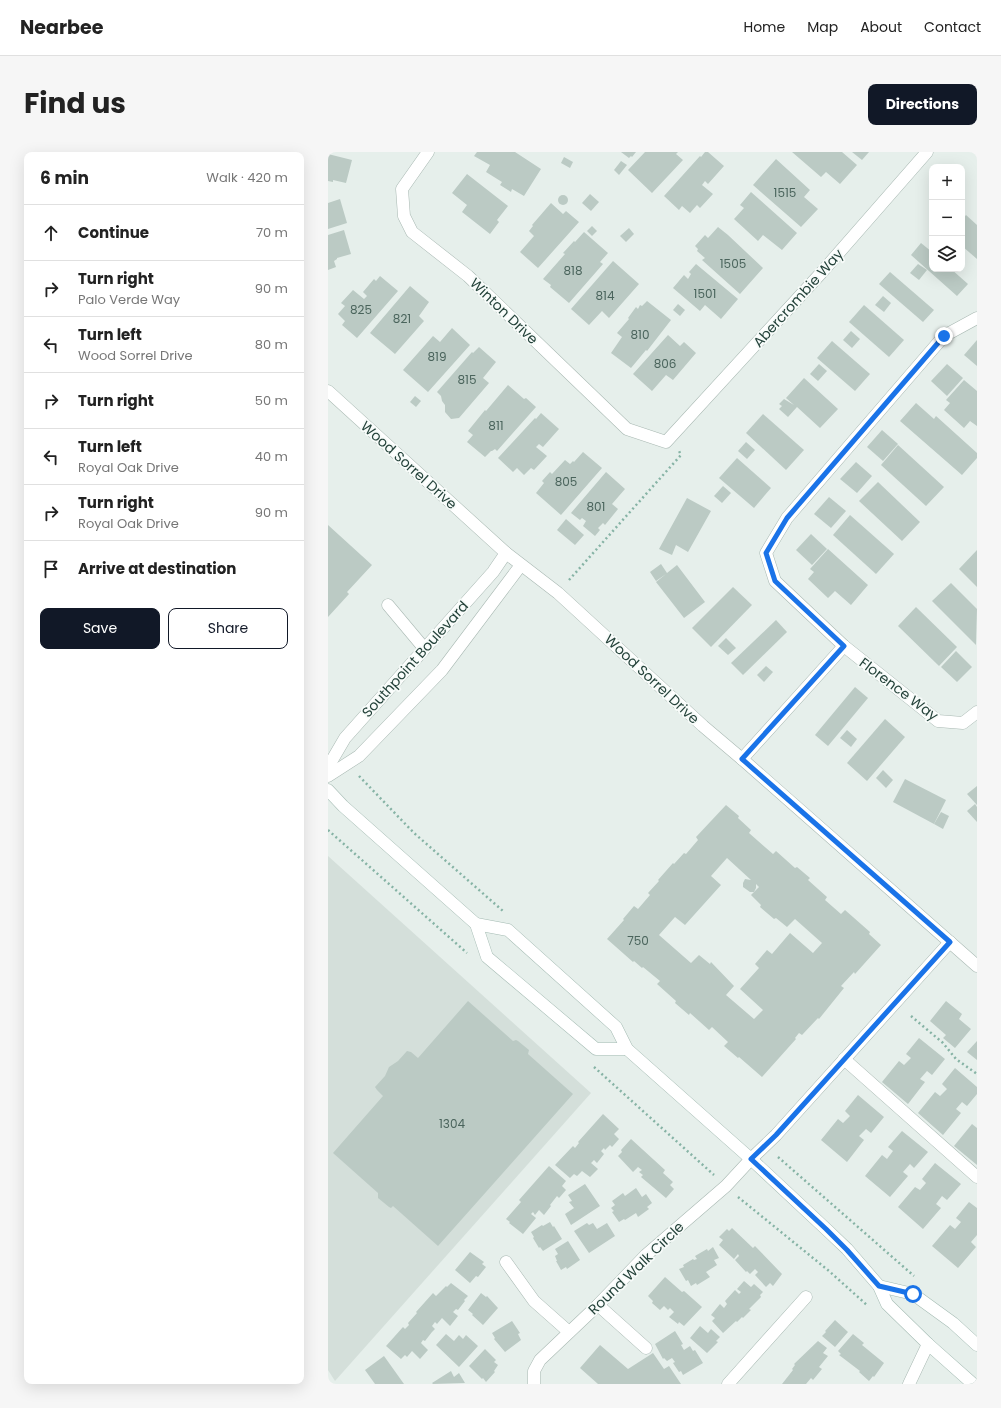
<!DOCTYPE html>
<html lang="en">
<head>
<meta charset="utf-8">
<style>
  body { margin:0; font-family:Poppins,sans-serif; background:#f6f6f6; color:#222 }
  .controls { position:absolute; right:12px; top:12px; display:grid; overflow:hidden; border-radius:8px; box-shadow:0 4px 16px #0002 }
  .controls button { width:36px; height:36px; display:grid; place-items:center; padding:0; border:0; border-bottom:1px solid #e0e0e0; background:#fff; color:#222; font:20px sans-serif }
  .stop { position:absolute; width:12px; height:12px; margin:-9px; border:3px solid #1a73e8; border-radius:50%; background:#fff }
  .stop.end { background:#1a73e8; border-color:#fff; box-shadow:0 1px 4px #0008 }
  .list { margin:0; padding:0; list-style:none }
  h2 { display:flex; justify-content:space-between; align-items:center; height:52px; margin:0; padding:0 16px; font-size:17px }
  h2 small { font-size:13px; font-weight:400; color:#767676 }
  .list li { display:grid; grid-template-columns:26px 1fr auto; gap:12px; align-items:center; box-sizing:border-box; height:56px; padding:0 16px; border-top:1px solid #e0e0e0 }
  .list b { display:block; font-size:15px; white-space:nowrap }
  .list p { margin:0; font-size:13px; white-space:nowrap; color:#767676 }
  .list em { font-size:13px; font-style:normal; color:#767676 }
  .actions { display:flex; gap:8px; padding:12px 16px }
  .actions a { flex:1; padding:9px 0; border:1px solid #111827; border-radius:8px; text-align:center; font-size:14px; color:#111827 }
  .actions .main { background:#111827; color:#fff }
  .icon { flex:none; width:22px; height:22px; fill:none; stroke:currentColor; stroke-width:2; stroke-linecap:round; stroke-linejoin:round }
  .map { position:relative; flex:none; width:649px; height:1232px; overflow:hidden; border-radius:8px }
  header { display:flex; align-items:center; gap:24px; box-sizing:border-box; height:56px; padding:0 20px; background:#fff; border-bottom:1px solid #e0e0e0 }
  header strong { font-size:19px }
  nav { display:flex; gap:22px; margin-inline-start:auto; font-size:14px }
  .intro { display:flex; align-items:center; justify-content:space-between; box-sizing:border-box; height:96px; padding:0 24px }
  h1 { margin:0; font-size:28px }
  .button { padding:10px 18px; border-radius:8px; background:#111827; color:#fff; font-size:14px; font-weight:700 }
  main { display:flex; gap:24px; padding:0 24px }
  aside { flex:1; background:#fff; border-radius:8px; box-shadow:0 4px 16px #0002 }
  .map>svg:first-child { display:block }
  .built { fill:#d4dfda }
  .building { fill:#bbcac4; fill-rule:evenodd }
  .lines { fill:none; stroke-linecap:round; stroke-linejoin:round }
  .lane-casing { stroke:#a8b8b2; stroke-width:13 }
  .street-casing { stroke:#a8b8b2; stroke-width:13 }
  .secondary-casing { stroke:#a4bbb3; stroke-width:13 }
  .path { stroke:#86b3a5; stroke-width:2.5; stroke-dasharray:2 3; stroke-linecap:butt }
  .lane { stroke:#fff; stroke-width:12 }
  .street { stroke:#fff; stroke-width:12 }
  .secondary { stroke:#fff; stroke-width:12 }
  .route { stroke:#1a73e8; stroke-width:5 }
  .labels { text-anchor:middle; stroke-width:3.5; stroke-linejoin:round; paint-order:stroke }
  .number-label { font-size:12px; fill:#4a645c }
  .street-label { font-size:14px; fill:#24423a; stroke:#f7fbf9 }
</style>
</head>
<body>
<header>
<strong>Nearbee</strong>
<nav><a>Home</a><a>Map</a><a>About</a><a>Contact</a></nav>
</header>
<div class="intro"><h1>Find us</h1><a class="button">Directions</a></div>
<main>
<aside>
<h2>6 min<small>Walk · 420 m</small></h2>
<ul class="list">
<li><svg class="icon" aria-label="ahead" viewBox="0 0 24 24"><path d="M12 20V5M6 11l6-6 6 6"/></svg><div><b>Continue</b></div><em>70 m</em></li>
<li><svg class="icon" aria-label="right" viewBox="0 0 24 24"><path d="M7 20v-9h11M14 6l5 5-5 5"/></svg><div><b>Turn right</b><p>Palo Verde Way</p></div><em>90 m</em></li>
<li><svg class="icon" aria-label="left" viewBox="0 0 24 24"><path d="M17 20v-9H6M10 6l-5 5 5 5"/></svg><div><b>Turn left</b><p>Wood Sorrel Drive</p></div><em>80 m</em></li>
<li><svg class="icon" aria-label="right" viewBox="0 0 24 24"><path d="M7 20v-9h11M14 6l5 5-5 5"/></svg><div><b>Turn right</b></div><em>50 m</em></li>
<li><svg class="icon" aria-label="left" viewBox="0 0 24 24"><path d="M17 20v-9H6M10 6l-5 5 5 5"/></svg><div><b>Turn left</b><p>Royal Oak Drive</p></div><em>40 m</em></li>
<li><svg class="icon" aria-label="right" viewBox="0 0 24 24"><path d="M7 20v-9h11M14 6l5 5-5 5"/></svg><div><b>Turn right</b><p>Royal Oak Drive</p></div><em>90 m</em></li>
<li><svg class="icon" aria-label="arrive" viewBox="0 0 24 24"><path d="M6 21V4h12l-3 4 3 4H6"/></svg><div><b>Arrive at destination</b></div></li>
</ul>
<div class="actions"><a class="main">Save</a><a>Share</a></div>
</aside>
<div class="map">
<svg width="649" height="1232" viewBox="0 0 649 1232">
  <rect width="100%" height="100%" fill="#e6efeb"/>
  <path class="built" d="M 0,704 L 263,941 L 7,1229 L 0,1218 Z"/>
  <g class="building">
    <path d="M 149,0 L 187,0 L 213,17 L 196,44 L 184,37 L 183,40 L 172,33 L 174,30 L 158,20 L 162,13 L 146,4 Z"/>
    <path d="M 293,0 L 308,0 L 304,5 L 303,4 L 301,6 Z"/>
    <path d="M 317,0 L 350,0 L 348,2 L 355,8 L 324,41 L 300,18 Z"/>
    <path d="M 377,0 L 380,0 L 396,14 L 380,32 L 377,29 L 374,33 L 385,42 L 372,56 L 369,53 L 362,61 L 354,54 L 351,58 L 336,44 L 372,4 L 373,5 Z"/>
    <path d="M 464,0 L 514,0 L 529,13 L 512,32 L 498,20 L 493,25 Z"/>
    <path d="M 524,0 L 541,0 L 534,8 Z"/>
    <path d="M 0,2 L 24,8 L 18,31 L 5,28 L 5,30 L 0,29 Z"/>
    <path d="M 236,5 L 245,10 L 242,16 L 233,11 Z"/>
    <path d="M 448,7 L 482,38 L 476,45 L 490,57 L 473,75 L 425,33 Z"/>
    <path d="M 293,9 L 299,13 L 291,23 L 286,18 Z"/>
    <path d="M 139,22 L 180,54 L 169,68 L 171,70 L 162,82 L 134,60 L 139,53 L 124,41 Z"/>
    <path d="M 423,40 L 469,81 L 454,98 L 435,83 L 430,89 L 406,67 L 416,56 L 412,53 Z"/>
    <path d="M 262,42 L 271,50 L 263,59 L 254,51 Z"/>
    <circle cx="235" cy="48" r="5"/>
    <path d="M 12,47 L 19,71 L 0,77 L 0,51 Z"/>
    <path d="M 223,51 L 235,62 L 238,59 L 251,70 L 210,116 L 192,100 L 206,84 L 201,79 L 205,74 L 204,73 Z"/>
    <path d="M 638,63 L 649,73 L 649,107 L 634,94 L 634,68 Z"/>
    <path d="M 264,74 L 269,79 L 264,84 L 259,79 Z"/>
    <path d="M 390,75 L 400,83 L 435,116 L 412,142 L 374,108 L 377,106 L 369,99 L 370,97 L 367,94 L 377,83 L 380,86 Z"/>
    <path d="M 301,76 L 306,82 L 298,90 L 292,84 Z"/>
    <path d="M 16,78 L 23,102 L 9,106 L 9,107 L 6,109 L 8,115 L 0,118 L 0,83 Z"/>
    <path d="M 256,80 L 280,101 L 272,110 L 275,112 L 241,151 L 222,135 L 223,133 L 215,127 L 237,102 L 235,101 L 246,89 L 247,90 Z"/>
    <path d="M 593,91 L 604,100 L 604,117 L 623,117 L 640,132 L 629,144 L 583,103 Z"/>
    <path d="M 285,109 L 311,132 L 281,166 L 274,159 L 261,173 L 243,157 Z"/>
    <path d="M 368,112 L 410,147 L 393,167 L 377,153 L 372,159 L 345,136 L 356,123 L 360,127 L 363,122 L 361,120 Z"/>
    <path d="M 590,112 L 599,118 L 591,128 L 582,121 Z"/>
    <path d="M 562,120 L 606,158 L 595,170 L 551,132 Z"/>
    <path d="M 52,124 L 70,139 L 29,186 L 14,173 L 17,169 L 10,162 L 17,154 L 13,151 L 25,138 L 36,147 L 39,144 L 35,140 L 46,127 L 48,129 Z"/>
    <path d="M 82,134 L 101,150 L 91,164 L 96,169 L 67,202 L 42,181 Z"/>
    <path d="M 555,144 L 563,151 L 556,160 L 547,153 Z"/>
    <path d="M 319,149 L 343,168 L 319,199 L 318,198 L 303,216 L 283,201 L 294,185 L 289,181 L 301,167 L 300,166 L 308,155 L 310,157 L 312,153 L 314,154 Z"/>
    <path d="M 350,152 L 357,158 L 352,164 L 345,158 Z"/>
    <path d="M 536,153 L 576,188 L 561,205 L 521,170 Z"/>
    <path d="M 124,176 L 142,193 L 100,240 L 75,218 L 105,184 L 112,190 Z"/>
    <path d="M 523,179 L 532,187 L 524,196 L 515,188 Z"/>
    <path d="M 340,183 L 352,194 L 356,190 L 368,201 L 345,228 L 338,223 L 324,239 L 305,222 Z"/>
    <path d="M 649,188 L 649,214 L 636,203 Z"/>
    <path d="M 504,189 L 542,222 L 527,239 L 489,206 Z"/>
    <path d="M 151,195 L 168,210 L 155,226 L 161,231 L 131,266 L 123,267 L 117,260 L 117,253 L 114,249 L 113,244 L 109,240 L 144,200 L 145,201 Z"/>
    <path d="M 491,212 L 499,219 L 490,229 L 482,222 Z"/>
    <path d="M 619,212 L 635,226 L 619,244 L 603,229 Z"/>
    <path d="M 476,226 L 510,257 L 492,276 L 469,255 L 460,265 L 451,257 L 454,254 L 451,252 L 456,247 L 466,253 L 458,246 Z"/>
    <path d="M 636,228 L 649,239 L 649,274 L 642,269 L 636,276 L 616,258 L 622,251 L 618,248 Z"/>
    <path d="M 180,233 L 196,247 L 198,246 L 208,255 L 169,299 L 167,297 L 164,299 L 163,299 L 157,305 L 139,290 L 145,283 L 140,279 L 157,258 L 158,259 Z"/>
    <path d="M 87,244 L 93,249 L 88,255 L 82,250 Z"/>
    <path d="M 588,251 L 606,267 L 608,264 L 649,301 L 649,306 L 634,323 L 572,269 Z"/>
    <path d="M 213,261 L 231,277 L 215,295 L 211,292 L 208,295 L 219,304 L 206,318 L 203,316 L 196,323 L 189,316 L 185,320 L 170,306 L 207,266 L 208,267 Z"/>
    <path d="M 435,262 L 476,298 L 458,318 L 418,281 Z"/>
    <path d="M 554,278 L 570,292 L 555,309 L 539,295 Z"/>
    <path d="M 418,290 L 427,298 L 419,307 L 410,299 Z"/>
    <path d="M 570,293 L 616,335 L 598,354 L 553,313 Z"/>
    <path d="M 255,300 L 274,316 L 233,363 L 208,341 L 216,331 L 214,329 L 222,320 L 224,322 L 237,308 L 242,312 L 245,309 L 246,310 Z"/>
    <path d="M 409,306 L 443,336 L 426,356 L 391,326 Z"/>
    <path d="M 528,310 L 544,324 L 529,341 L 512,327 Z"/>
    <path d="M 278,320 L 297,337 L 284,352 L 290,357 L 277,373 L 275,371 L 270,376 L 272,378 L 267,384 L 255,374 L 258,369 L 254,366 L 252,368 L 243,361 Z"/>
    <path d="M 550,330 L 592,370 L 574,389 L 531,349 Z"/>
    <path d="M 395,334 L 403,341 L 394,351 L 386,344 Z"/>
    <path d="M 501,345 L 518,359 L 503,376 L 486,362 Z"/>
    <path d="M 359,346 L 383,359 L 360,400 L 348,393 L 344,403 L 331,397 Z"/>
    <path d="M 522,363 L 566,402 L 548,422 L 505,383 Z"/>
    <path d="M 238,367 L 256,383 L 247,393 L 229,378 Z"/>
    <path d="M 0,373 L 44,413 L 19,440 L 21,442 L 0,465 Z"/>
    <path d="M 483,382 L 499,397 L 484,413 L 468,398 Z"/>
    <path d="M 500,397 L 540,433 L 523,453 L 507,439 L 500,446 L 480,427 L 486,420 L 482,417 Z"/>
    <path d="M 649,398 L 649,435 L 631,417 Z"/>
    <path d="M 333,412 L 339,421 L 349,413 L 377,450 L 356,466 L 328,430 L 338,422 L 328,429 L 322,420 Z"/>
    <path d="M 623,431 L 649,457 L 648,493 L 604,449 Z"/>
    <path d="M 405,435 L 424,453 L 383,495 L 364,476 Z"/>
    <path d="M 588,455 L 629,495 L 611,514 L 570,474 Z"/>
    <path d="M 448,468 L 459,480 L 415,523 L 403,511 Z"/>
    <path d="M 398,486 L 408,496 L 400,503 L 390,494 Z"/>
    <path d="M 628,499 L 644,515 L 629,530 L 613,515 Z"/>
    <path d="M 438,514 L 445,520 L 436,530 L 429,523 Z"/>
    <path d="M 527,535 L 540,546 L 500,594 L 487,583 Z"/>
    <path d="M 557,567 L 577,585 L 539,629 L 519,611 Z"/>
    <path d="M 519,578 L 529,587 L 523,595 L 512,586 Z"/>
    <path d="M 555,618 L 565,628 L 558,636 L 548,626 Z"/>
    <path d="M 577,627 L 618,648 L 606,672 L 565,650 Z"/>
    <path d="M 649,634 L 649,653 L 639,642 Z"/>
    <path d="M 647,652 L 649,655 L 649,670 L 639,659 Z"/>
    <path d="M 398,653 L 411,664 L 410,666 L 423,678 L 421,681 L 445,702 L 448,699 L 467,716 L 469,715 L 482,726 L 480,728 L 499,745 L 497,748 L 513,762 L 517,758 L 542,780 L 541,782 L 553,793 L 527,822 L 526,820 L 513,834 L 516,836 L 491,867 L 490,866 L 474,883 L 471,881 L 467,886 L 468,887 L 434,925 L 411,905 L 410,906 L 396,894 L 400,890 L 384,875 L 381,878 L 362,861 L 361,863 L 347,851 L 348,849 L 329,832 L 332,829 L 315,815 L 314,816 L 306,809 L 305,810 L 279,787 L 296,768 L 295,767 L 306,754 L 310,757 L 322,743 L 320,741 L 331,729 L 330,728 L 345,711 L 346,712 L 356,701 L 358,702 L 370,688 L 368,685 ZM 399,706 L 423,728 L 417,727 L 415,731 L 415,735 L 422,740 L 426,740 L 428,736 L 428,732 L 431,735 L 423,743 L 433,753 L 432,755 L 446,767 L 448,766 L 459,775 L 467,767 L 494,791 L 485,801 L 462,781 L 444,802 L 439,798 L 427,812 L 431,816 L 412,837 L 435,858 L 426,867 L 398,843 L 406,834 L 383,810 L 382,812 L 371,803 L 363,811 L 331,783 L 347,765 L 357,773 L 393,733 L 383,724 Z"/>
    <path d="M 613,660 L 621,664 L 615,677 L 606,672 Z"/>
    <path d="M 140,849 L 185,889 L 188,888 L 190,889 L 201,898 L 200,902 L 245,942 L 110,1094 L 65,1054 L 63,1056 L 61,1055 L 50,1046 L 50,1041 L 5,1001 L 55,944 L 49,938 L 47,935 L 57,924 L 61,915 L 70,909 L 79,899 L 83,900 L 90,906 Z"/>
    <path d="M 618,849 L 634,862 L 631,867 L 643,877 L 627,896 L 615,886 L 618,883 L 602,869 Z"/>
    <path d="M 591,886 L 617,907 L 604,923 L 599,919 L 592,927 L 597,930 L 580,952 L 554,930 L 571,909 L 576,913 L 583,906 L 578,902 Z"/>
    <path d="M 649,889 L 649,908 L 639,900 Z"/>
    <path d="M 627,916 L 649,935 L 649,942 L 639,954 L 634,950 L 628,957 L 633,961 L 615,983 L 590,961 L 607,940 L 612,944 L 619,937 L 614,932 Z"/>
    <path d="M 530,943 L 556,965 L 543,981 L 538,977 L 531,984 L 536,988 L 519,1010 L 493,988 L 510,967 L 515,971 L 522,964 L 517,959 Z"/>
    <path d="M 275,962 L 291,977 L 286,982 L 291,987 L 284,995 L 282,993 L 277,998 L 276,996 L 273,999 L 276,1002 L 269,1011 L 266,1008 L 263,1011 L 270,1017 L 262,1025 L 254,1019 L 249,1024 L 246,1022 L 242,1026 L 227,1013 L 245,994 L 247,996 L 251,991 L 250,990 Z"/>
    <path d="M 644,972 L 649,976 L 649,1013 L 626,994 Z"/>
    <path d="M 574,979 L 600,1000 L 586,1016 L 582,1012 L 575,1020 L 580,1024 L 562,1045 L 537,1024 L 554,1003 L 559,1007 L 565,999 L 560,995 Z"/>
    <path d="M 303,987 L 337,1018 L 335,1021 L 345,1030 L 342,1033 L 346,1037 L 338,1046 L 313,1025 L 315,1023 L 311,1020 L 314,1018 L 310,1015 L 305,1020 L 290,1004 L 294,1000 L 293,998 Z"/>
    <path d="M 607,1011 L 633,1032 L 619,1048 L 614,1044 L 608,1052 L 613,1056 L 595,1077 L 570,1055 L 587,1035 L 592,1038 L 598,1031 L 594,1027 Z"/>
    <path d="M 221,1014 L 238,1029 L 234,1034 L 238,1038 L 231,1046 L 229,1044 L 222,1053 L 223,1054 L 216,1063 L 211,1058 L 207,1063 L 205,1060 L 203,1062 L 208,1066 L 195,1082 L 181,1071 L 182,1070 L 178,1067 L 193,1050 L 191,1048 Z"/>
    <path d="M 257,1032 L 272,1054 L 243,1073 L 237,1062 L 246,1056 L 241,1050 L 244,1049 L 240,1043 Z"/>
    <path d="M 308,1036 L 314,1045 L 318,1042 L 324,1051 L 319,1055 L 321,1057 L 310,1065 L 308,1061 L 297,1068 L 296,1067 L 291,1070 L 284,1060 L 286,1059 L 283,1056 L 287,1053 L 284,1049 L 295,1041 L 297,1044 Z"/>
    <path d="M 641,1050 L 649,1056 L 649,1083 L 643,1090 L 648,1095 L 630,1116 L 604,1094 L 622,1073 L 627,1077 L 633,1070 L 628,1066 Z"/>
    <path d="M 222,1070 L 225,1075 L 226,1074 L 234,1087 L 215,1099 L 212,1095 L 211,1096 L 205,1086 L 206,1085 L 203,1080 L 214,1073 L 215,1074 Z"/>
    <path d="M 259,1071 L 261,1073 L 265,1071 L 269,1077 L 279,1071 L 287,1084 L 261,1101 L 246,1079 Z"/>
    <path d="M 404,1076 L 425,1096 L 427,1094 L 454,1122 L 445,1134 L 442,1131 L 438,1135 L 427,1123 L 430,1120 L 427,1117 L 422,1122 L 419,1119 L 418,1120 L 407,1108 L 411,1104 L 410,1102 L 406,1107 L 391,1093 L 395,1088 L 391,1085 L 399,1077 L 401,1079 Z"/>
    <path d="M 240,1089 L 252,1108 L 239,1117 L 238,1115 L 233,1118 L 228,1109 L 229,1109 L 227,1104 L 230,1102 L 227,1097 Z"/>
    <path d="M 385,1095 L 391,1106 L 386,1108 L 389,1113 L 378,1120 L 382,1125 L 369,1133 L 368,1131 L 363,1134 L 360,1128 L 358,1129 L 351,1117 L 356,1115 L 355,1113 L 365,1107 L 366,1108 L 369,1107 L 367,1104 L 379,1097 L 380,1099 Z"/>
    <path d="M 142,1100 L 156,1110 L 154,1112 L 158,1115 L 150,1125 L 148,1124 L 142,1131 L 127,1118 Z"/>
    <path d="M 337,1125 L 354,1140 L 356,1139 L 374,1155 L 356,1174 L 351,1170 L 350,1172 L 341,1165 L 346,1160 L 342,1156 L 340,1158 L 336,1154 L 332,1158 L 324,1151 L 325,1149 L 320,1144 Z"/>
    <path d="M 416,1129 L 423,1135 L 426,1132 L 435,1140 L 432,1143 L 433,1145 L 421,1157 L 423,1158 L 415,1166 L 414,1165 L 409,1170 L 408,1169 L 395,1181 L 384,1169 L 387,1166 L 383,1163 L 392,1152 L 396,1156 L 399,1152 L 397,1149 L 407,1138 L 411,1142 L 413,1140 L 409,1137 Z"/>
    <path d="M 123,1131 L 140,1144 L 136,1148 L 137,1149 L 130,1158 L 128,1157 L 125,1160 L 130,1164 L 122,1174 L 114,1166 L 109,1172 L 107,1170 L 104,1174 L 107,1177 L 104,1180 L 97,1189 L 95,1188 L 93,1191 L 100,1198 L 92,1207 L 84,1199 L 79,1205 L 77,1203 L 73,1207 L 58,1194 L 75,1175 L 77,1177 L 81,1173 L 80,1171 L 89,1161 L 88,1160 L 105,1141 L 108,1144 L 118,1134 L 119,1135 Z"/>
    <path d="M 153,1141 L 158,1145 L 159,1144 L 170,1156 L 155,1173 L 144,1163 L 145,1162 L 140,1158 Z"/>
    <path d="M 507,1168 L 520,1180 L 507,1195 L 494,1184 L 498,1180 L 497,1179 Z"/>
    <path d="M 184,1169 L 192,1181 L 190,1182 L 193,1188 L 177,1200 L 166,1187 L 167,1186 L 164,1181 Z"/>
    <path d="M 372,1174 L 380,1181 L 383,1177 L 392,1185 L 388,1189 L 390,1190 L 379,1201 L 362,1186 Z"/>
    <path d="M 347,1179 L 355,1192 L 353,1193 L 356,1198 L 362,1194 L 365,1199 L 367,1198 L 375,1211 L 355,1223 L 353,1219 L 351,1220 L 345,1211 L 347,1210 L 344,1206 L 339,1209 L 336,1206 L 335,1207 L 327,1192 Z"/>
    <path d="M 118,1182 L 126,1189 L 131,1183 L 135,1187 L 138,1183 L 150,1194 L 131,1215 L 108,1193 Z"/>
    <path d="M 525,1182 L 536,1191 L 534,1193 L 556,1211 L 546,1225 L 545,1224 L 541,1229 L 531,1220 L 532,1219 L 511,1203 L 513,1202 L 510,1199 Z"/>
    <path d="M 490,1189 L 499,1196 L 495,1201 L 500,1204 L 491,1215 L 494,1217 L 485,1228 L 483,1226 L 478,1232 L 454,1232 L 465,1218 L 464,1217 L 467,1213 L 466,1212 Z"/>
    <path d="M 272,1193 L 300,1217 L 325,1201 L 336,1217 L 341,1214 L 353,1232 L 270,1232 L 252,1216 Z"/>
    <path d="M 157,1197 L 168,1208 L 166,1210 L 170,1213 L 166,1219 L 167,1220 L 158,1230 L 155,1226 L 154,1227 L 141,1214 Z"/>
    <path d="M 56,1204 L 76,1232 L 47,1232 L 37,1218 Z"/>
    <path d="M 123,1219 L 126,1225 L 131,1221 L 137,1231 L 105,1232 L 104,1231 Z"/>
  </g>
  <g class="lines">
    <defs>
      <g id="lane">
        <path d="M 60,453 L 96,496"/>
        <path d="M 516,907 L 649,1025"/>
      </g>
      <g id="street">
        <path d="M 100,0 L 74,37 L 76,64 L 84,80 L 140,124 L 299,277 L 338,290 L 494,120 L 599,0"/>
        <path d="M 649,166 L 616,184 L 459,366 L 438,401 L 447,429 L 516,494 L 610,569 L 635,571 L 649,560"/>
        <path d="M 0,239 L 178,401 L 230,441 L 375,574 L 414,607 L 649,814"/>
        <path d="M 414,607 L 516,494"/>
        <path d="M 0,615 L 17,586 L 165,420 L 178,401"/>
        <path d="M 0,624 L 31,604 L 114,518 L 193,413"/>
        <path d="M 178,1110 L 206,1149 L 241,1180"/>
        <path d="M 270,1153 L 318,1196"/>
        <path d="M 206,1232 L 206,1219 L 212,1208 L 270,1153 L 318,1103 L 398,1034 L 423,1007 L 448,983 L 622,790"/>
        <path d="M 400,1232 L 478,1145"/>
        <path d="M 581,1232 L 600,1192"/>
      </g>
      <g id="secondary">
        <path d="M 0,638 L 15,654 L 148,772 L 159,805 L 268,897 L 299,897"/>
        <path d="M 148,772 L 180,778 L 288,875 L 299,897 L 423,1007 L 498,1077 L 519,1097 L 551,1134 L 559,1152 L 600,1192 L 645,1232"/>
        <path d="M 551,1134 L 585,1142 L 625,1171 L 649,1193"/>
      </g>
    </defs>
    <use href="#lane" class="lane-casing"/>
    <use href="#street" class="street-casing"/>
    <use href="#secondary" class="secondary-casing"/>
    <g class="path">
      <path d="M 241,428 L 353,303 L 351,299"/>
      <path d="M 31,624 L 86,681 L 175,759"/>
      <path d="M 0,678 L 139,801"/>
      <path d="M 583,864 L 615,891 L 628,907 L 649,922"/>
      <path d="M 266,915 L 386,1023"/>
      <path d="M 450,1005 L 586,1124"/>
      <path d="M 410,1045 L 501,1119 L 540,1154"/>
    </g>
    <use href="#lane" class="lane"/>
    <use href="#street" class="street"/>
    <use href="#secondary" class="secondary"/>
  </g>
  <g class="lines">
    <path class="route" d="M 585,1142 L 551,1134 L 519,1098 L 498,1077 L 423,1007 L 448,983 L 622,790 L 414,607 L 516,494 L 447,429 L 438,401 L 459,366 L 616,184"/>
  </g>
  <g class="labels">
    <g class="number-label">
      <text x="457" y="45">1515</text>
      <text x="405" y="116">1505</text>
      <text x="245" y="123">818</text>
      <text x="377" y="146">1501</text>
      <text x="277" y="148">814</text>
      <text x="33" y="162">825</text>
      <text x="74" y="171">821</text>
      <text x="312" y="187">810</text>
      <text x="109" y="209">819</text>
      <text x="337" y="216">806</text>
      <text x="139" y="232">815</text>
      <text x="168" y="278">811</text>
      <text x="238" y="334">805</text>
      <text x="268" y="359">801</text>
      <text x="310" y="793">750</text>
      <text x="124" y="976">1304</text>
    </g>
    <g class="street-label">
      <text transform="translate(470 146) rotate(-48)" y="5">Abercrombie Way</text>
      <text transform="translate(176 159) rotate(44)" y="5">Winton Drive</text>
      <text transform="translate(81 313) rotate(42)" y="5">Wood Sorrel Drive</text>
      <text transform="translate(87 507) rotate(-48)" y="5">Southpoint Boulevard</text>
      <text transform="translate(324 527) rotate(43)" y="5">Wood Sorrel Drive</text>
      <text transform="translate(571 537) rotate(37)" y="5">Florence Way</text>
      <text transform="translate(308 1116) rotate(-44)" y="5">Round Walk Circle</text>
    </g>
  </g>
</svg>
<div class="controls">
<button>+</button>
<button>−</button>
<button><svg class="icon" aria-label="layers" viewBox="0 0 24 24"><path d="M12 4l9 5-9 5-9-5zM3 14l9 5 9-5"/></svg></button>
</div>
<div class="stop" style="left:585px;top:1142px"></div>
<div class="stop end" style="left:616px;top:184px"></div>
</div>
</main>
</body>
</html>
